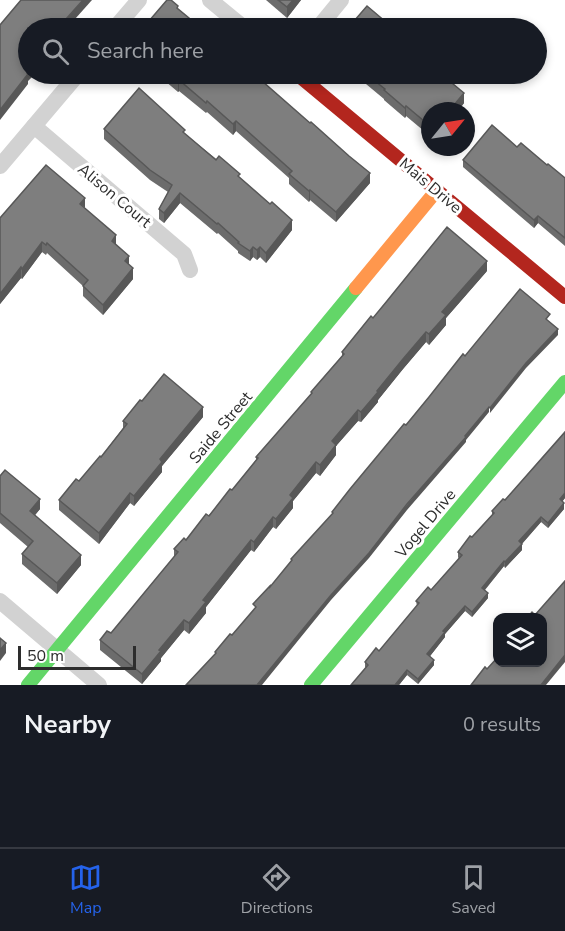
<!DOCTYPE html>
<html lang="en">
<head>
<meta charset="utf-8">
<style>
  body { margin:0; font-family:"Nunito Sans",sans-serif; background:#20242c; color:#f1f3f6 }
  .controls { position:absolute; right:18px; bottom:18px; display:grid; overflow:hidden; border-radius:12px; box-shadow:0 3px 9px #0003 }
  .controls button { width:54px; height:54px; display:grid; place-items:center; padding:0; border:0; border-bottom:2px solid #363941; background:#171b24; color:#f1f3f6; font:30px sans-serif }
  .compass { position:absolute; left:421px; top:102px; width:54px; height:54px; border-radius:50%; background:#171b24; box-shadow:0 3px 9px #0003; rotate:60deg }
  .scale { position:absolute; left:18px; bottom:15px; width:118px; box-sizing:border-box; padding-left:6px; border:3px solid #2d2d2d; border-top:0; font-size:16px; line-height:21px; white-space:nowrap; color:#2d2d2d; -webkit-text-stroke:4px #fff; paint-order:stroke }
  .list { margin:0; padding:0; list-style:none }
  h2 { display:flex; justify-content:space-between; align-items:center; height:78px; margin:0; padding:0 24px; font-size:26px }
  h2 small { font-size:20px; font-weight:400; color:#9ea1a6 }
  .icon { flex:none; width:33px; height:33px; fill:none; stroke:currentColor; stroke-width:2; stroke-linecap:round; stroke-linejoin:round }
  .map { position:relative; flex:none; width:565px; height:685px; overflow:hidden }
  .search { position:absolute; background:#171b24; box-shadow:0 3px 9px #0003; left:18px; right:18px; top:18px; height:66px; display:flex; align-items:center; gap:15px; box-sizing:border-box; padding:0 21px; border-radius:33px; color:#9ea1a6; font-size:22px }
  .sheet { height:162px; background:#171b24 }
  nav { display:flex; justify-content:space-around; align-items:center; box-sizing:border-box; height:84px; border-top:2px solid #363941; background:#171b24; font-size:16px; color:#9ea1a6 }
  nav a { display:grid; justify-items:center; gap:3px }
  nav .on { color:#2563eb }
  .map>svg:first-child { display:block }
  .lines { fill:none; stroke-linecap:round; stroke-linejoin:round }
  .street { stroke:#d2d2d2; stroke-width:16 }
  .fast { stroke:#63d668; stroke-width:14 }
  .slow { stroke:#ff974d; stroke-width:14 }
  .jam { stroke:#b3261e; stroke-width:14 }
  .wall { fill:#6c6c6c }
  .shaded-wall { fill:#585858 }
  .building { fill:#7e7e7e; stroke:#585858; stroke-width:1.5 }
  .labels { text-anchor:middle; stroke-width:6; stroke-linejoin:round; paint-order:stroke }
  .street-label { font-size:16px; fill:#2d2d2d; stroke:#fff }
</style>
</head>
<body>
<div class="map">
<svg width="565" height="685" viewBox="0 0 565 685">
  <rect width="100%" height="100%" fill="#fff"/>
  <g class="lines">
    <g class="street">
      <path d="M 210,0 L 244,28"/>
      <path d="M 115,28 L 139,0"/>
      <path d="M 318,28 L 341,0"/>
      <path d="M 34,126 L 184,254 L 190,270"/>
      <path d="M 0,166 L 78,74"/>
      <path d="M 0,601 L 99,685"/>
    </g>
    <g class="fast">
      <path d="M 28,685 L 356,288"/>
      <path d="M 311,685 L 565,382"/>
    </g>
    <path class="slow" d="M 356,288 L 437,190"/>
    <path class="jam" d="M 297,74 L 565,297"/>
  </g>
  <g class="wall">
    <path d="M 266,0 L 301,0 L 287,18 Z"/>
    <path d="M 158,74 L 254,74 L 370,183 L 336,222 L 310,200 L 309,202 L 289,184 L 289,178 L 236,131 L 233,135 L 207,112 L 206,113 L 179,91 L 178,92 L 158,75 Z"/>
    <path d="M 354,74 L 441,74 L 464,103 L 458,111 L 430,111 L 430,136 L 406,116 L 405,118 L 384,100 L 384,99 Z"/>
    <path d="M 104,129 L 185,134 L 240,178 L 292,230 L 266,263 L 260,257 L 257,260 L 253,257 L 250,261 L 238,253 L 238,251 L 218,233 L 217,234 L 180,203 L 164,223 L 159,219 L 159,209 L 168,192 L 150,180 L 104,139 Z"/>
    <path d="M 517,147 L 547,165 L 565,178 L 565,246 L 538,223 L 534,228 L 463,167 L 463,160 Z"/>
    <path d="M 85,208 L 116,245 L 129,264 L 133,279 L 103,315 L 83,296 L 83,286 L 47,253 L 46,255 L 42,252 L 22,279 L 21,278 L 0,304 L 0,218 Z"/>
    <path d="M 487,271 L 446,318 L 446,325 L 429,345 L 426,342 L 403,369 L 378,400 L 378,402 L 361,422 L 358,421 L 336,446 L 336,455 L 320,476 L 316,473 L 293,501 L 293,508 L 276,529 L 273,527 L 254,552 L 251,550 L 206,607 L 206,613 L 189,634 L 184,630 L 161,658 L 161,661 L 142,684 L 100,650 L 100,640 L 111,633 L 174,557 L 174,549 L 186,540 L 232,490 L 256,460 L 256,457 L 311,395 L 311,392 L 342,356 L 342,352 L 373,318 Z"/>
    <path d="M 142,401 L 203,417 L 162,466 L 162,472 L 134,506 L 130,503 L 99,544 L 59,510 L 59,500 L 79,481 L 101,457 L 123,428 L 123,421 Z"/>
    <path d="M 565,432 L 565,498 L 562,501 L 564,509 L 548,528 L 541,522 L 522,544 L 522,550 L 505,568 L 504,566 L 485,590 L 488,598 L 472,617 L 465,611 L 445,634 L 445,637 L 430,656 L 434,665 L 418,684 L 407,675 L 399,685 L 351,685 L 366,668 L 365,667 L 365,662 L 379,651 L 417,606 L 416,601 L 431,590 L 459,559 L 458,557 L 458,552 L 472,537 L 492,515 L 492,511 L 505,500 Z"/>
    <path d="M 0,476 L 40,509 L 35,515 L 81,565 L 57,594 L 22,564 L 22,554 L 28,547 L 0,523 Z"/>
  </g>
  <g class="shaded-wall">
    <path d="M 83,0 L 92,0 L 67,28 L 58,28 Z"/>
    <path d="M 293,0 L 301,0 L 287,18 L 287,7 Z"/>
    <path d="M 28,71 L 28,74 L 35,74 L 28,81 L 28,84 L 0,120 L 0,110 Z"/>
    <path d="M 179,80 L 179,91 L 178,92 L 178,82 Z"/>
    <path d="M 464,93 L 464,103 L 458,111 L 449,111 Z"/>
    <path d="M 406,106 L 406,116 L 405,118 L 405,108 Z"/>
    <path d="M 236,121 L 236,131 L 233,135 L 233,124 Z"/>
    <path d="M 370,173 L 370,183 L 336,222 L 336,212 Z"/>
    <path d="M 310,190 L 310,200 L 309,202 L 309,191 Z"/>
    <path d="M 180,193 L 180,203 L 164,223 L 164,213 Z"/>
    <path d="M 85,198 L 85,208 L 80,204 Z"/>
    <path d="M 538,216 L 538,223 L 534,228 L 534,220 Z"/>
    <path d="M 292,220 L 292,230 L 266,263 L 266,253 Z"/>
    <path d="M 116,235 L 116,245 L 112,241 Z"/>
    <path d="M 42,242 L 42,252 L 22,279 L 22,269 Z"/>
    <path d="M 253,247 L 253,257 L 250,261 L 250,251 Z"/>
    <path d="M 260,247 L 260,257 L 257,260 L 257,250 Z"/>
    <path d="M 129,256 L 129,266 L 125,261 Z"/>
    <path d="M 487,261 L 487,271 L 446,318 L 446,325 L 429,345 L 429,334 L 442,312 Z"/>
    <path d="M 21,267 L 21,278 L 0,304 L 0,294 Z"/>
    <path d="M 133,268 L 133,279 L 103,315 L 103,305 Z"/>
    <path d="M 558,329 L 558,335 L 526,368 L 490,413 L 490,408 L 526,363 Z"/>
    <path d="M 426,332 L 426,342 L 403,369 L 378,400 L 378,402 L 361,422 L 361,412 L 403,359 Z"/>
    <path d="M 203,407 L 203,417 L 162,466 L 162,472 L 134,506 L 134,496 L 160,459 Z"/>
    <path d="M 489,407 L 489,412 L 466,440 L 466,442 L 407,510 L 369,558 L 331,600 L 262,685 L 257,685 L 331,595 Z"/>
    <path d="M 358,410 L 358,421 L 336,446 L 336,455 L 320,476 L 320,465 L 332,441 Z"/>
    <path d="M 316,462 L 316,473 L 293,501 L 293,508 L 276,529 L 276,519 L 290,495 Z"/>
    <path d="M 130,493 L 130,503 L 99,544 L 99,533 Z"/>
    <path d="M 565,493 L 565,498 L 560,505 L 560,499 Z"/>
    <path d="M 40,499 L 40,509 L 30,521 L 30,511 Z"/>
    <path d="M 564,503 L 564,509 L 548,528 L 548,523 Z"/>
    <path d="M 273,517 L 273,527 L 254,552 L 254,542 Z"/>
    <path d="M 541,517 L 541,522 L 519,547 L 519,541 Z"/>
    <path d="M 251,540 L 251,550 L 206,607 L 206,613 L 189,634 L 189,623 L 203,600 Z"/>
    <path d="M 522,544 L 522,550 L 505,568 L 505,562 Z"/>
    <path d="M 81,555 L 81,565 L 57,594 L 57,583 Z"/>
    <path d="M 504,561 L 504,566 L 482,593 L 482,588 Z"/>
    <path d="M 488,593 L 488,598 L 472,617 L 472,612 Z"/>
    <path d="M 465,606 L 465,611 L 445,634 L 445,637 L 427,660 L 427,654 L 443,631 Z"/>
    <path d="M 184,620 L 184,630 L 161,658 L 161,661 L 142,684 L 142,674 L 159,650 Z"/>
    <path d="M 6,643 L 6,653 L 0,661 L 0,650 Z"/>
    <path d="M 565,655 L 565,662 L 546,685 L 541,685 Z"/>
    <path d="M 434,660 L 434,665 L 418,684 L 418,679 Z"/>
    <path d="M 407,670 L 407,675 L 399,685 L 395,685 Z"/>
  </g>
  <g class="building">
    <path d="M 21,0 L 83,0 L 58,28 L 28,28 L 28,71 L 27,73 L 28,74 L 0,110 L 0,25 Z"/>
    <path d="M 167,0 L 171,0 L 178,6 L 177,8 L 201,28 L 143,28 Z"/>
    <path d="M 278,0 L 293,0 L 287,7 Z"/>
    <path d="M 367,6 L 393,28 L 348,28 Z"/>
    <path d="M 168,74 L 254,74 L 310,123 L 311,122 L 349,156 L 370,173 L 336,212 L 310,190 L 309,191 L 289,174 L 292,171 L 236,121 L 233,124 L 207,101 L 206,103 L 179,80 L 178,82 Z"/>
    <path d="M 366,74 L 441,74 L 464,93 L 449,111 L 430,111 L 430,126 L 406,106 L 405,108 L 384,90 L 385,89 Z"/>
    <path d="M 139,88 L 185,130 L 183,132 L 216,160 L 219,156 L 240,174 L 238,176 L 270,204 L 272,202 L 292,220 L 266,253 L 260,247 L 257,250 L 253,247 L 250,251 L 238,243 L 239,242 L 218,223 L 217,224 L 180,193 L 164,213 L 159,209 L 172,185 L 150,170 L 104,129 Z"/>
    <path d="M 492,125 L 517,147 L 521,143 L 547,165 L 548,164 L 565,178 L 565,238 L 538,216 L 534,220 L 463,160 Z"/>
    <path d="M 46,165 L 85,198 L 80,204 L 116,235 L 112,241 L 129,256 L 125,261 L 133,268 L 103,305 L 83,286 L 88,280 L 47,243 L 46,245 L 42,242 L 22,269 L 21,267 L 0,294 L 0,218 Z"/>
    <path d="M 447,227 L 487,261 L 442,312 L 446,315 L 429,334 L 426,332 L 403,359 L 377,391 L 378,392 L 361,412 L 358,410 L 332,441 L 336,445 L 320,465 L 316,462 L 290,495 L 293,498 L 276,519 L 273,517 L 254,542 L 251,540 L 203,600 L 206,602 L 189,623 L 184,620 L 159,650 L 161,651 L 142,674 L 100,640 L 107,631 L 111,633 L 178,552 L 174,549 L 184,538 L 186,540 L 206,514 L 209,516 L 230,489 L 232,490 L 258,458 L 256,457 L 312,393 L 311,392 L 344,354 L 342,352 L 371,316 L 373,318 L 387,301 Z"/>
    <path d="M 520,289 L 550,314 L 546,319 L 558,329 L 526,363 L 490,408 L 489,407 L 465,436 L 466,437 L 407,504 L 369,553 L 331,595 L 257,685 L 186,685 L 216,653 L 215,652 L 230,634 L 232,635 L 256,607 L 253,604 L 270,586 L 270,587 L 292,560 L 291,559 L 333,513 L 332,512 L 350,489 L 404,424 L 406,425 L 429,397 L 463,354 L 465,356 Z"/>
    <path d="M 164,374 L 203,407 L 160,459 L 162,462 L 134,496 L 130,493 L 99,533 L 59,500 L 76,479 L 79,481 L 100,456 L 101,457 L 127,424 L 123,421 L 140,400 L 142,401 Z"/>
    <path d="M 565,432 L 565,493 L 560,499 L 564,503 L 548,523 L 541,517 L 519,541 L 522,544 L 505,562 L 504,561 L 482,588 L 488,593 L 472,612 L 465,606 L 443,631 L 445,632 L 427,654 L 434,660 L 418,679 L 407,670 L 395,685 L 351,685 L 368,665 L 365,662 L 376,648 L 379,651 L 419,603 L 416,601 L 428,587 L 431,590 L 462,555 L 458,552 L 470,536 L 472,537 L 494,513 L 492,511 L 503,499 L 505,500 Z"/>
    <path d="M 5,470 L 40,499 L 30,511 L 81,555 L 57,583 L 22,554 L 33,541 L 0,513 L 0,476 Z"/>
    <path d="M 565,581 L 565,655 L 541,685 L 471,685 L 485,667 L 487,669 L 498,657 L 498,663 L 543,663 L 543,618 L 527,618 L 532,612 L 535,615 Z"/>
    <path d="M 0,638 L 6,643 L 0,650 Z"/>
  </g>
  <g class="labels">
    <g class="street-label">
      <text transform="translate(431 185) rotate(40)" y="6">Mais Drive</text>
      <text transform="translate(115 195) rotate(40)" y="6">Alison Court</text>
      <text transform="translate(220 427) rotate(-50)" y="6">Saide Street</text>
      <text transform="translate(425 523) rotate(-50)" y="6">Vogel Drive</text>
    </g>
  </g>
</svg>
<div class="controls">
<button><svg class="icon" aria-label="layers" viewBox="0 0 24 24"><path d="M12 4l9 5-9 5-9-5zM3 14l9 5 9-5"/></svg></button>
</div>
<svg class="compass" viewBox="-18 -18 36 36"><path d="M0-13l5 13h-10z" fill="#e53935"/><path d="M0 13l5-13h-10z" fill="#9ea1a6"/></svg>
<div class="scale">50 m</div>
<div class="search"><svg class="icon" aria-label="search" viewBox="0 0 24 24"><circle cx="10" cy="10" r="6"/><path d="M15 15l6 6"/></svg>Search here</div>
</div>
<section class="sheet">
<h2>Nearby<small>0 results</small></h2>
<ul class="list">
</ul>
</section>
<nav>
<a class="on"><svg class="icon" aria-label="map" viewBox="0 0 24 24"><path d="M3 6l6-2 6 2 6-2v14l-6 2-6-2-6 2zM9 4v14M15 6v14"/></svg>Map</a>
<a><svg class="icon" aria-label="directions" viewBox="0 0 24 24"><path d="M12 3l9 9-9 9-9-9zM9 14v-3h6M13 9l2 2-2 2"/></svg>Directions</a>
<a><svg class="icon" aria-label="saved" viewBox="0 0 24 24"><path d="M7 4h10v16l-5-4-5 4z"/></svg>Saved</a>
</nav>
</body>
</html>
